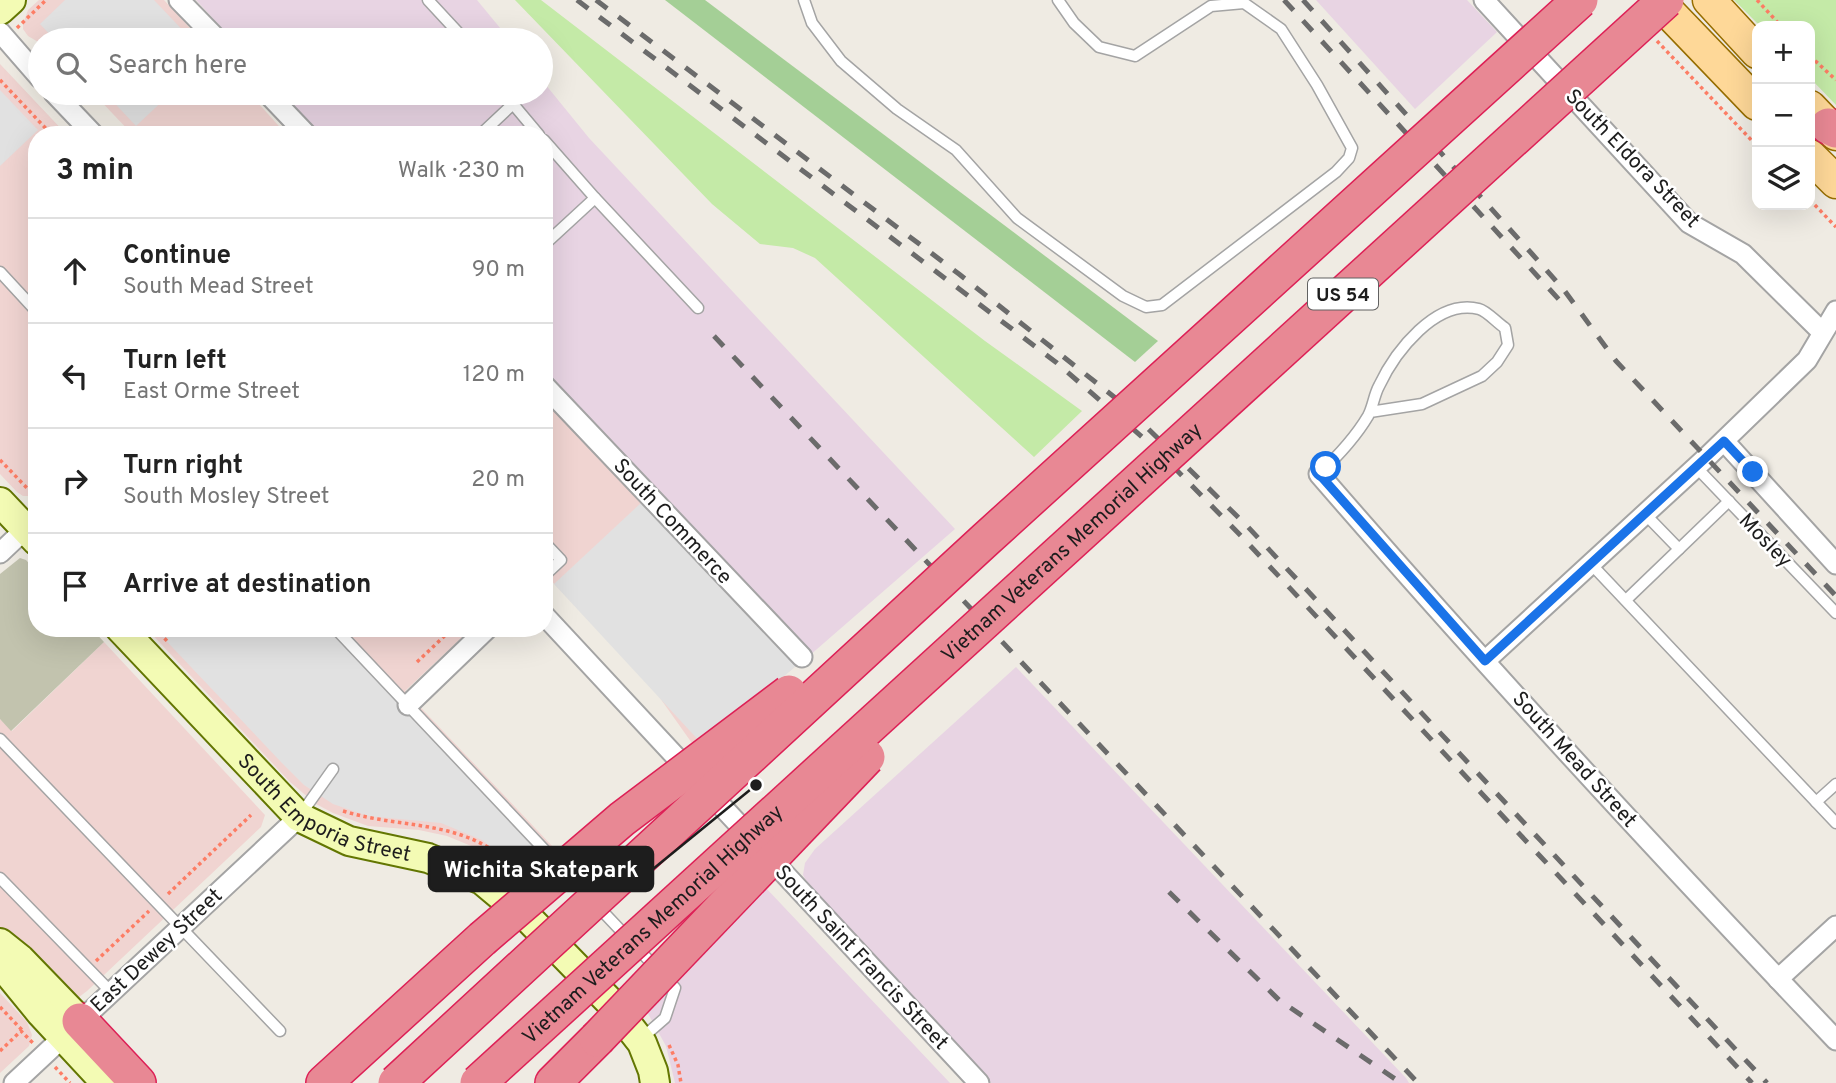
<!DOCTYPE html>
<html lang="en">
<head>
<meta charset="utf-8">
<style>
  body { margin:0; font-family:Overpass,sans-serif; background:#f6f6f6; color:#222 }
  .controls { position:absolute; right:21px; top:21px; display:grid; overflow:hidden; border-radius:14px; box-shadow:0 7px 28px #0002 }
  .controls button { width:63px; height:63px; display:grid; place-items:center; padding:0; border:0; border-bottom:2px solid #e0e0e0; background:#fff; color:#222; font:35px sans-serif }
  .stop { position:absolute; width:21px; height:21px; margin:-16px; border:5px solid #1a73e8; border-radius:50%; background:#fff }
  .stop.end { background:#1a73e8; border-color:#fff; box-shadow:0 2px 7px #0008 }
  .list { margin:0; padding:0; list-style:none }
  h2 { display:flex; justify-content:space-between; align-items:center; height:91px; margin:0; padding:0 28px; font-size:30px }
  h2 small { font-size:23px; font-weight:400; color:#767676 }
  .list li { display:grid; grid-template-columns:46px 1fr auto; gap:21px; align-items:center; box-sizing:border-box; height:105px; padding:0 28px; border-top:2px solid #e0e0e0 }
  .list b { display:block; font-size:26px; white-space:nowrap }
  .list p { margin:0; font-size:23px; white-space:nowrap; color:#767676 }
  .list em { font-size:23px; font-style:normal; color:#767676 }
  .icon { flex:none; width:38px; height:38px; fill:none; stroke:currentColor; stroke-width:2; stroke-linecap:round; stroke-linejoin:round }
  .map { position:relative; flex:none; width:1836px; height:1083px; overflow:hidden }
  .search { position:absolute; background:#fff; box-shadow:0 7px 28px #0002; left:28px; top:28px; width:525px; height:77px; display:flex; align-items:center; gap:18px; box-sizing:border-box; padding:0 24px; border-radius:38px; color:#767676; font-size:26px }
  .panel { position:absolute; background:#fff; box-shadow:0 7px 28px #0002; left:28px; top:126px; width:525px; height:511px; border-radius:28px }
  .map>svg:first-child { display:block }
  .commercial { fill:#f0d4d1 }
  .industrial { fill:#e8d4e3 }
  .construction { fill:#c2c3ae }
  .grass { fill:#c4eaa7 }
  .forest { fill:#a4cf96 }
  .parking { fill:#e1e1e1 }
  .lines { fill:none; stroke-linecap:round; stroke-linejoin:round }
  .lane-casing { stroke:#a4a4a4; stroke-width:13 }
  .street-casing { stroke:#a4a4a4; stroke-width:23 }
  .secondary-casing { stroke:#637602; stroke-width:32 }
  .primary-casing { stroke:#966d00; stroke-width:35 }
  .highway-casing { stroke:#dd2056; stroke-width:38 }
  .path { stroke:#fd7d65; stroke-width:3.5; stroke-dasharray:3.5 3.5; stroke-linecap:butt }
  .lane { stroke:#fff; stroke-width:10 }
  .street { stroke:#fff; stroke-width:19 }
  .secondary { stroke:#f3fbb4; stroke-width:28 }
  .primary { stroke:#fed898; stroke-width:32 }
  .highway { stroke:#e88894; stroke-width:35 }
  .rail { stroke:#6b6b6b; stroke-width:5; stroke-dasharray:14 14; stroke-linecap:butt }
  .highway-bridge-casing { stroke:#dd2056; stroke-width:38; stroke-linecap:butt }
  .highway-bridge { stroke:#e88894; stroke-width:35 }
  .route { stroke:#1a73e8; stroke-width:9 }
  .labels { text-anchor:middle; stroke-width:5; stroke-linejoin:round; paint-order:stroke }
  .shield { fill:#fff; stroke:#616161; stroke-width:2 }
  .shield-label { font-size:19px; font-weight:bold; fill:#1d1d1d }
  .street-label { font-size:21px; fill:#1d1d1d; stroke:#fff }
  .leader { fill:none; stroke:#1d1d1d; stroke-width:2.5 }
  .callout-dot { fill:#1d1d1d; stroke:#fff; stroke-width:2.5 }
  .callout { fill:#1d1d1d; stroke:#1d1d1d; stroke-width:2.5 }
  .callout-label { font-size:23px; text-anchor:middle; font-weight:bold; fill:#fff }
</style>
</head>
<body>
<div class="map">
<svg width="1836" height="1083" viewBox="0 0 1836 1083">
  <rect width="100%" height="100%" fill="#efebe3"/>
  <g class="commercial">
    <path d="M 39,0 L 164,0 L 201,40 L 40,40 L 40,43 L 28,36 L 23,29 L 23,24 L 28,10 Z"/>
    <path d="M 0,64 L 67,135 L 37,135 L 37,493 L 29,496 L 23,496 L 17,492 L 0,474 Z"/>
    <path d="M 93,93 L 249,93 L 287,135 L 133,135 Z"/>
    <path d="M 544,398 L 796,666 L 694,746 L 655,691 L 544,573 Z"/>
    <path d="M 146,628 L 472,628 L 405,691 L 555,849 L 521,880 L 481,850 L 447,836 L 419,830 L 368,826 L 333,813 L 316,804 L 290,782 Z"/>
    <path d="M 104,642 L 265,815 L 261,827 L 87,991 L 79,997 L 72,998 L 60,990 L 0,928 L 0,719 L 12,731 Z"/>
    <path d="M 0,993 L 27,1022 L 32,1035 L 29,1046 L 0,1073 Z"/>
  </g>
  <g class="industrial">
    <path d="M 196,0 L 477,0 L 510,40 L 233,40 Z"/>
    <path d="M 1316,0 L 1467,0 L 1497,32 L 1415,109 Z"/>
    <path d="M 541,79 L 589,138 L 955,529 L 809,656 L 544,372 L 544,135 L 322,135 L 282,93 L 541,93 Z"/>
    <path d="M 1016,667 L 1406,1078 L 1409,1083 L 991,1083 L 809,886 L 803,875 L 805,863 L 815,849 Z"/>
    <path d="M 766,888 L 950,1083 L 675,1083 L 666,1046 L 646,1010 Z"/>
  </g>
  <path class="construction" d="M 20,558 L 26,560 L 37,572 L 37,628 L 91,628 L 104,642 L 11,731 L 0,719 L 0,574 Z"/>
  <g class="grass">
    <path d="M 515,0 L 541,0 L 985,341 L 1082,411 L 1034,457 L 815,258 L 793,248 L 760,244 L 712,204 Z"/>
    <path d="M 1734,0 L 1836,0 L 1836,105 L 1810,78 L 1810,26 L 1760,26 Z"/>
  </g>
  <path class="forest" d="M 665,0 L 705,0 L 1158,341 L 1135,362 Z"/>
  <g class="parking">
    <path d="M 65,0 L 154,0 L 192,40 L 55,40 L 40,24 Z"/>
    <path d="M 0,90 L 38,130 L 0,166 Z"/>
    <path d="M 105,93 L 171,93 L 136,126 Z"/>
    <path d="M 642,502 L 796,666 L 703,745 L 554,584 Z"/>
    <path d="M 154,628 L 335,628 L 544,849 L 519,869 L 482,840 L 441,823 L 368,816 L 333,804 L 304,785 L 281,762 Z"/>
  </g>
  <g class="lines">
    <defs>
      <g id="lane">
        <path d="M 428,0 L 465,40"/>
        <path d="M 804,0 L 812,23 L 841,61 L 897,109 L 956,150 L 1017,218 L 1123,296 L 1146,307 L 1162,305 L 1336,172 L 1349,158 L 1352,148 L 1317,85 L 1281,29 L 1244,3 L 1211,6 L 1135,56 L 1099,47 L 1074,23 L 1058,0"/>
        <path d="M 513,104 L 539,135"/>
        <path d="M 480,135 L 513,104 L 505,93"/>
        <path d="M 544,140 L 595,198 L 544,245"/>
        <path d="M 595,198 L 698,308"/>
        <path d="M 0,272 L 37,312"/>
        <path d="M 1696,467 L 1836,613"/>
        <path d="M 1319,474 C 1338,456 1355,438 1368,416 C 1373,407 1374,395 1379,386 C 1395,352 1436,298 1479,309 C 1487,311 1497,323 1505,328 L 1508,345 L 1497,362 L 1482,376 L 1422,404 L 1370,412"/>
        <path d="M 1645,514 L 1679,549"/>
        <path d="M 544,542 L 561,560 L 544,576"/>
        <path d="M 1591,564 L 1836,823"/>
        <path d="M 1626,600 L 1729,501"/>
        <path d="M 335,628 L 675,988 L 665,1018 L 642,1038"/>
        <path d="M 0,739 L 280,1031"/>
        <path d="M 1816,802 L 1836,784"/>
        <path d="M 301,814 L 333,769"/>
        <path d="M 0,878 L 111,992"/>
      </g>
      <g id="street">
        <path d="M 179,0 L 218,40"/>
        <path d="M 1484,0 L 1689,223 L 1743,254 L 1822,332"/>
        <path d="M 0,32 L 40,78"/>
        <path d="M 54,93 L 94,135"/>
        <path d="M 267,93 L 307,135"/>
        <path d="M 544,385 L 802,657"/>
        <path d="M 1724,441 L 1836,564"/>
        <path d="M 1319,474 C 1486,667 1660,855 1836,1040"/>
        <path d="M 0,553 L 37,518"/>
        <path d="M 544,615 L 979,1083"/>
        <path d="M 1485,661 L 1707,457 L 1807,360 L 1836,311"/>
        <path d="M 408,705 L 488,628"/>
        <path d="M 1778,979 L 1836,926"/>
        <path d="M 14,1083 L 299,817"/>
      </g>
      <g id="secondary">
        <path d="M 0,10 L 11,0"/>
        <path d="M 0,502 L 37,541"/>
        <path id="s1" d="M 120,628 L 299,817 L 349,841 L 428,858 L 482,880 L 530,920 L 610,1002 L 642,1043 L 653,1071 L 655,1083"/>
        <path d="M 0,943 L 20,959 L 80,1021"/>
        <path d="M 0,963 L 41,1013 L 106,1083"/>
      </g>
      <g id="primary">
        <path d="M 1657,0 L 1757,104"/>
        <path d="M 1709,0 L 1757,52"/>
        <path d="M 1810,107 L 1836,134"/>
        <path d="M 1810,156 L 1836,182"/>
      </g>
      <g id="highway">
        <path d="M 1828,126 L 1836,130"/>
        <path d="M 80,1021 L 138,1083"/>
        <path d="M 324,1083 L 482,939"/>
        <path d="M 553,1083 L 597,1039"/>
      </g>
    </defs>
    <use href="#lane" class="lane-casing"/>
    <use href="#street" class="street-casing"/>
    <use href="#secondary" class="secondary-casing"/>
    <use href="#primary" class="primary-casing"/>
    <use href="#highway" class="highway-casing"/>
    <g class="path">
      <path d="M 1757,0 L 1781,26"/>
      <path d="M 17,28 L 46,0"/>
      <path d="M 1657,41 L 1757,146"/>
      <path d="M 1810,56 L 1836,80"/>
      <path d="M 0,80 L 52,135"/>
      <path d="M 1810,200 L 1836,227"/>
      <path d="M 0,460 L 28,489 L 37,481"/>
      <path d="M 155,628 L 168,642"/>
      <path d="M 417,662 L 453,628"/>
      <path d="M 343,811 C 409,831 467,817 520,873"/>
      <path d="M 168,894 L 251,815"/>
      <path d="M 96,961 L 149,911"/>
      <path d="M 0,1007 L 22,1030"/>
      <path d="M 669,1045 L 678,1065 L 681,1083"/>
      <path d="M 0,1051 L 21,1031 L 33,1043"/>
      <path d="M 55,1067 L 70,1083"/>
    </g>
    <use href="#lane" class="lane"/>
    <use href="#street" class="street"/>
    <use href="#secondary" class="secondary"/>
    <use href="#primary" class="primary"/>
    <use href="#highway" class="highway"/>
    <g class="rail">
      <path d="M 577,0 L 1057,363 L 1156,449 L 1244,539 L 1752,1083"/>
      <path d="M 596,0 L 959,274 L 1123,404 L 1248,527 L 1767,1083"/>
      <path d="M 1284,0 L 1564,305"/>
      <path d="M 1303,0 L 1533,255 L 1564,290 L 1616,361 L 1836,596"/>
      <path d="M 714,336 L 1418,1083"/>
      <path d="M 1169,892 L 1279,1000 L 1401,1083"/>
    </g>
    <defs>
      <g id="highway-bridge">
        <path d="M 482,939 L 622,819 L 789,693"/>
        <path d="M 597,1039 L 867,757"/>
        <path d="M 396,1083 L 985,540 L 1580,0"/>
        <path id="s2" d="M 478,1083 L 1666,0"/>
      </g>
    </defs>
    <use href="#highway-bridge" class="highway-bridge-casing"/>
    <use href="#highway-bridge" class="highway-bridge"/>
  </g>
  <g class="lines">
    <path class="route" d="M 1326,467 L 1319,474 L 1485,661 L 1724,441 L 1753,472"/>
  </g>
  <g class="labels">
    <rect class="shield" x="1308" y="278.5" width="70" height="31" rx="5"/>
    <g class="shield-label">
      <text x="1343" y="301">US 54</text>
    </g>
    <g class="street-label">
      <text transform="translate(1633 158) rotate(46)" y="7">South Eldora Street</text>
      <text transform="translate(673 521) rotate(47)" y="7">South Commerce</text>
      <text transform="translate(1766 540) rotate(46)" y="7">Mosley</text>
      <text dy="7" stroke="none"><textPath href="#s2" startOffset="803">Vietnam Veterans Memorial Highway</textPath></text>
      <text transform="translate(1575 759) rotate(48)" y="7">South Mead Street</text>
      <text dy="7" stroke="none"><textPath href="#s1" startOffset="278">South Emporia Street</textPath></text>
      <text dy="7" stroke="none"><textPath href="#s2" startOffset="236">Vietnam Veterans Memorial Highway</textPath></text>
      <text transform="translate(156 950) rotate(-43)" y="7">East Dewey Street</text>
      <text transform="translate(862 957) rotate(47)" y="7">South Saint Francis Street</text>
    </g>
  </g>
  <path class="leader" d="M756 785L653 869"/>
  <circle class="callout-dot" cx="756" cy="785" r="7"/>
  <rect class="callout" x="429" y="847" width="224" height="44" rx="7"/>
  <g class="callout-label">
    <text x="541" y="877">Wichita Skatepark</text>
  </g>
</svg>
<div class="controls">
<button>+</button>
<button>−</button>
<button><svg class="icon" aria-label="layers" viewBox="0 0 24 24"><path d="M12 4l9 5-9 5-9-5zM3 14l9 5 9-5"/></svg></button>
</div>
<div class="stop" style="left:1326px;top:467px"></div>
<div class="stop end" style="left:1753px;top:472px"></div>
<div class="search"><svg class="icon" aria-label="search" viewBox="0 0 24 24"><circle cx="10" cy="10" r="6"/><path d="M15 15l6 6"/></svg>Search here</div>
<section class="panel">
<h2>3 min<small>Walk · 230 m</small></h2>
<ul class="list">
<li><svg class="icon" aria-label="ahead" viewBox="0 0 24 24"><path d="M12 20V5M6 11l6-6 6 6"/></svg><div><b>Continue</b><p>South Mead Street</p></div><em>90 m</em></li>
<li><svg class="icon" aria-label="left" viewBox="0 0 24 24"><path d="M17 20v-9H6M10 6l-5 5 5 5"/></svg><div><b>Turn left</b><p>East Orme Street</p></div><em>120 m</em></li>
<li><svg class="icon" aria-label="right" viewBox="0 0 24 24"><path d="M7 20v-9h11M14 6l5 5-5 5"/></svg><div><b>Turn right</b><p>South Mosley Street</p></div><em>20 m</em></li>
<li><svg class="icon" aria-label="arrive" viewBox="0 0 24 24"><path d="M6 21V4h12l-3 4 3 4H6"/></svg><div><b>Arrive at destination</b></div></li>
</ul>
</section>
</div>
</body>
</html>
